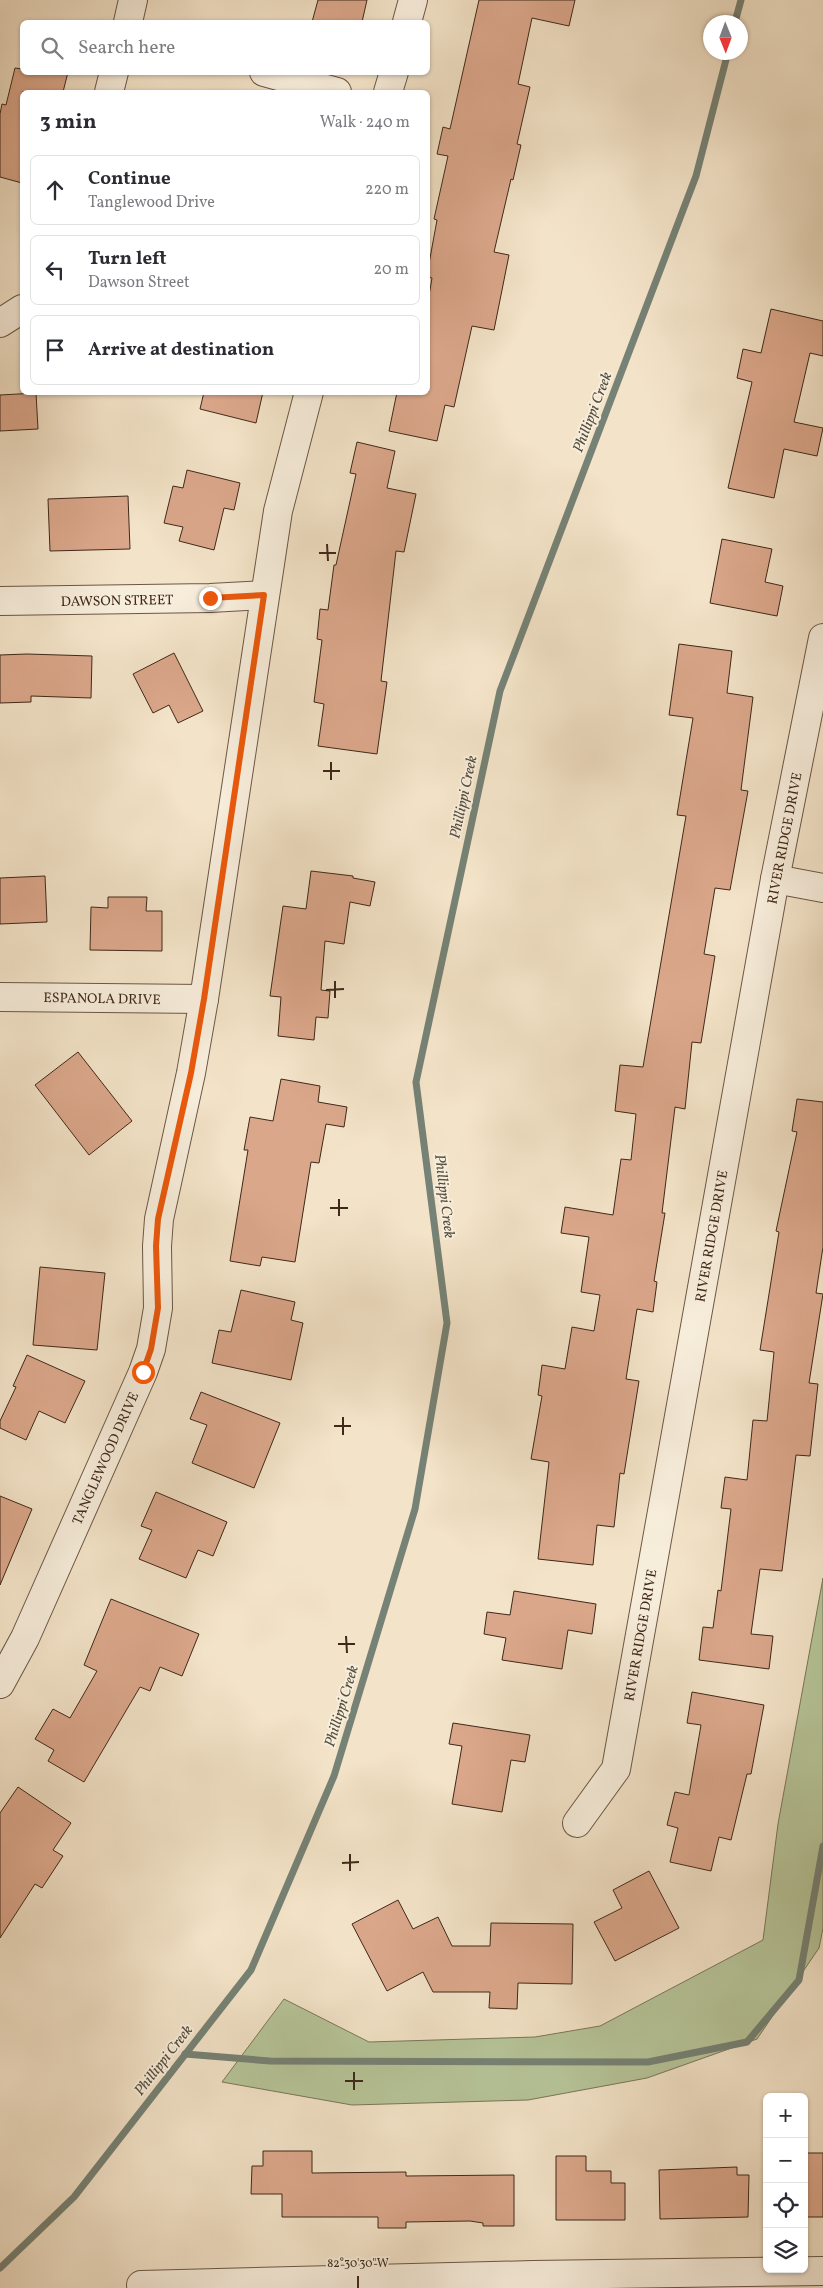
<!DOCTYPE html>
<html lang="en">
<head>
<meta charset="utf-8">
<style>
  body { margin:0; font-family:Vollkorn,serif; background:#f7f7f7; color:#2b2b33 }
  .controls { position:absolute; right:15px; bottom:15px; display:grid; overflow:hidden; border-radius:8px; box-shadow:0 1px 4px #0004 }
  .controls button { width:45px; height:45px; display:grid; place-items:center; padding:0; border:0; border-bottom:1px solid #e1e1e2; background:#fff; color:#2b2b33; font:25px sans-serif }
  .compass { position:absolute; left:703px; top:15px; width:45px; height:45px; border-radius:50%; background:#fff; box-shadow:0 1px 4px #0004; rotate:179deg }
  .stop { position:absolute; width:15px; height:15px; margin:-11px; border:4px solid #ea580c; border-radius:50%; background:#fff }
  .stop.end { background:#ea580c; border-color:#fff; box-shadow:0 1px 5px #0008 }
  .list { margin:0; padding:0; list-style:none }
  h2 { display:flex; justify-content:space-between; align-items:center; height:65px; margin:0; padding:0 20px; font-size:21px }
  h2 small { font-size:16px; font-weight:400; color:#7c7c81 }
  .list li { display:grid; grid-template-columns:32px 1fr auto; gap:15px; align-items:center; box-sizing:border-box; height:70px; margin:0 10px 10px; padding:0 10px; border:1px solid #e1e1e2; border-radius:8px }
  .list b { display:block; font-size:19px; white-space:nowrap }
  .list p { margin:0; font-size:16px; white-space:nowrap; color:#7c7c81 }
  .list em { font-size:16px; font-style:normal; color:#7c7c81 }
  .icon { flex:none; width:28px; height:28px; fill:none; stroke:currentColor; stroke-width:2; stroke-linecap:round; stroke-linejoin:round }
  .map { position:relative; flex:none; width:823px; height:2288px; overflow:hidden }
  .search { position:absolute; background:#fff; box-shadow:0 1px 4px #0004; left:20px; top:20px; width:410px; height:55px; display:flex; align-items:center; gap:12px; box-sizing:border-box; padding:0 18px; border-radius:8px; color:#7c7c81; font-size:19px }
  .panel { position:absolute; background:#fff; box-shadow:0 1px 4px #0004; left:20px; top:90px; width:410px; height:305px; border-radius:8px }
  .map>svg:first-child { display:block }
  .green { fill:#b6c599; stroke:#7a7659 }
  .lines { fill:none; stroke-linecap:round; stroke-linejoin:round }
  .stream { stroke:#768275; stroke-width:7 }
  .building { fill:#dba78b; stroke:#3f2819 }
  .minor-casing { stroke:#6c5745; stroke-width:30 }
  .minor { stroke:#f7eddb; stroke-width:28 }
  .route { stroke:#ea580c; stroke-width:6 }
  .ticks { fill:none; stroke:#3f2819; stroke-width:2 }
  .labels { text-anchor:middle; stroke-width:4; stroke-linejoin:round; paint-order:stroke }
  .street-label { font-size:14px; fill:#3f2819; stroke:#f7eddb }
  .water-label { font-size:15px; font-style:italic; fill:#564e3f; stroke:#f7eddb }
  .ticks-label { font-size:12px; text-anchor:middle; fill:#3f2819; stroke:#f7eddb; stroke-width:4; stroke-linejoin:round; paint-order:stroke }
</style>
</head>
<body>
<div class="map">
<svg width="823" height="2288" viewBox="0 0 823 2288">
  <rect width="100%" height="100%" fill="#f3e3c8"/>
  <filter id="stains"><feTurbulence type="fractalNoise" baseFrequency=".004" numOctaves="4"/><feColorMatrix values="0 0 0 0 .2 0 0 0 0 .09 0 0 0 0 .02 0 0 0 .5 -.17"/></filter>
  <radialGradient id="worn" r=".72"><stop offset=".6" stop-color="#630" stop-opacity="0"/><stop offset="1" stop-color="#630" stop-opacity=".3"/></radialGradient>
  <path class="green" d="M 823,1578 L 823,1928 L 819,1948 L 757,2039 L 647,2078 L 528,2100 L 352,2105 L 222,2082 L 284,1999 L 369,2042 L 535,2037 L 600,2026 L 763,1940 L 778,1824 Z"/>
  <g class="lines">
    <g class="stream">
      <path d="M 735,22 L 741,0"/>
      <path d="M 185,2054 L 270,2061 L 648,2062 L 747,2042 L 799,1980 L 823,1846"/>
      <path d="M 0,2268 L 74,2197 L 251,1970 L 334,1776 L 415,1509 L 447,1323 L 416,1082 L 500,691 L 696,176 L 728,52"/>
    </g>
  </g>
  <g class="building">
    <path d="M 318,0 L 367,0 L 362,22 L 312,22 Z"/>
    <path d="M 479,0 L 575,0 L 569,26 L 532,18 L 518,84 L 530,87 L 517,144 L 521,145 L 513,180 L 511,179 L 494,252 L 509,255 L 494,330 L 472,326 L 454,407 L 445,405 L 437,441 L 389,431 L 397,392 L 428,392 L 428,301 L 432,278 L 428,277 L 428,269 L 437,220 L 434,219 L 448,156 L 437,154 L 443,127 L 450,129 Z"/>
    <path d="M 15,68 L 22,69 L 22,72 L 68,72 L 63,92 L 22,92 L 22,183 L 0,177 L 0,114 L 2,104 L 6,105 Z"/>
    <path d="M 771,309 L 823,321 L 823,356 L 810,353 L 794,422 L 823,428 L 817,456 L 784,449 L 774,498 L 728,488 L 752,382 L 737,378 L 743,349 L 761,353 Z"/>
    <path d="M 204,392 L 263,392 L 256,423 L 200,409 Z"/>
    <path d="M 36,393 L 38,429 L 0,431 L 0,395 Z"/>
    <path d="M 357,442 L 395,451 L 387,488 L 416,494 L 404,552 L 396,551 L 381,681 L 387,682 L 377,754 L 318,746 L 324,704 L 314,702 L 322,640 L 317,639 L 320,609 L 328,610 L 334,565 L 336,565 L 356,474 L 350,473 Z"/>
    <path d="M 187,470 L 240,483 L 234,510 L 224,508 L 214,550 L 179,541 L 183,527 L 164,523 L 173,486 L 183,488 Z"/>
    <path d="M 128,496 L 130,549 L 50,551 L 48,499 Z"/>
    <path d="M 722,539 L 772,549 L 765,582 L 783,586 L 777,616 L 710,603 Z"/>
    <path d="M 679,644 L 732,651 L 727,693 L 753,697 L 741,790 L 748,791 L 730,890 L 715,888 L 704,954 L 715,956 L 701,1043 L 692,1042 L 685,1109 L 675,1107 L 662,1213 L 665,1213 L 654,1281 L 657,1282 L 653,1312 L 637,1309 L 626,1379 L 639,1381 L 624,1474 L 620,1473 L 614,1527 L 597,1525 L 593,1565 L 538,1559 L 549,1462 L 531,1459 L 542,1396 L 538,1395 L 542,1365 L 565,1369 L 572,1327 L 594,1331 L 600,1295 L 581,1292 L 589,1237 L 561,1233 L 565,1207 L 613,1215 L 621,1159 L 631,1160 L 636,1114 L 615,1111 L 620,1065 L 643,1067 L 686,816 L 677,815 L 693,718 L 669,715 Z"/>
    <path d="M 174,653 L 203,711 L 178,723 L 169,705 L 153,713 L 133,674 Z"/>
    <path d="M 27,654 L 92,656 L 91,698 L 31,696 L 31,702 L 0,703 L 0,655 Z"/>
    <path d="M 311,871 L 353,876 L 353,878 L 375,882 L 370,906 L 350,902 L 344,944 L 325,941 L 321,990 L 330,991 L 328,1018 L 316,1017 L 314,1040 L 278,1036 L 281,997 L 270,996 L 283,906 L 306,909 Z"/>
    <path d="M 45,876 L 47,922 L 0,924 L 0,878 Z"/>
    <path d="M 108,897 L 147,897 L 146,911 L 162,911 L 162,951 L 90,950 L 91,907 L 108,908 Z"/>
    <path d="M 78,1052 L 132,1121 L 89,1155 L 35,1085 Z"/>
    <path d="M 281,1079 L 320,1086 L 318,1102 L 347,1107 L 344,1127 L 326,1124 L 319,1163 L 311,1162 L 295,1262 L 262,1257 L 260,1266 L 230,1261 L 248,1150 L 244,1150 L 250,1117 L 273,1121 Z"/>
    <path d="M 797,1099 L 823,1102 L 823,1247 L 816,1293 L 823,1294 L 809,1383 L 818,1384 L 810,1456 L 796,1455 L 782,1571 L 760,1569 L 751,1634 L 773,1636 L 769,1669 L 699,1660 L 703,1627 L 713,1628 L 718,1590 L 721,1591 L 731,1509 L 721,1508 L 725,1477 L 747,1480 L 753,1420 L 767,1421 L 774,1352 L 760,1350 L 779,1232 L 776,1231 L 797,1132 L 792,1131 Z"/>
    <path d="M 40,1267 L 105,1273 L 97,1350 L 33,1345 Z"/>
    <path d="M 241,1290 L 295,1302 L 291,1320 L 303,1323 L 291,1380 L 212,1363 L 219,1330 L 231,1332 Z"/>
    <path d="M 27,1355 L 85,1381 L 65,1423 L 39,1411 L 26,1440 L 0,1428 L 0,1421 L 16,1387 L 13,1386 Z"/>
    <path d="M 201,1392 L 280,1423 L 254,1488 L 192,1463 L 207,1425 L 190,1419 Z"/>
    <path d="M 156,1492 L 227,1522 L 213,1556 L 198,1550 L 186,1578 L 139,1559 L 152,1530 L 141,1526 Z"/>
    <path d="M 0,1496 L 32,1509 L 0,1585 Z"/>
    <path d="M 514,1591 L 596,1604 L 592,1634 L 568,1630 L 562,1669 L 502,1660 L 506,1638 L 484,1634 L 487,1612 L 510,1615 Z"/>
    <path d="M 111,1599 L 199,1634 L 182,1676 L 160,1667 L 150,1691 L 140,1687 L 84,1782 L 48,1761 L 54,1750 L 35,1739 L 53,1709 L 70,1718 L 97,1671 L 84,1665 Z"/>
    <path d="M 692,1692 L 764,1705 L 751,1774 L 747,1774 L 731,1840 L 719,1837 L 711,1871 L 670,1862 L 678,1828 L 667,1825 L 675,1792 L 689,1795 L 701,1725 L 687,1723 Z"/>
    <path d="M 453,1723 L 530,1735 L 525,1762 L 511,1760 L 502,1812 L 452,1804 L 462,1746 L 449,1744 Z"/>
    <path d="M 18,1787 L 71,1823 L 53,1850 L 63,1856 L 42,1888 L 35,1884 L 0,1938 L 0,1813 Z"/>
    <path d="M 649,1871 L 679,1928 L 615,1961 L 594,1922 L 622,1908 L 613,1890 Z"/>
    <path d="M 398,1900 L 413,1929 L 438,1917 L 452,1946 L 490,1946 L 491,1923 L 573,1924 L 572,1984 L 518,1983 L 517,2009 L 489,2008 L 490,1992 L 433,1992 L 423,1972 L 387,1991 L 352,1924 Z"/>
    <path d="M 263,2151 L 312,2151 L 312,2173 L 406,2172 L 406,2176 L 514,2175 L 514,2226 L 483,2226 L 483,2223 L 470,2221 L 406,2222 L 406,2228 L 378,2228 L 378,2217 L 282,2217 L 282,2194 L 251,2194 L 252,2166 L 263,2166 Z"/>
    <rect x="804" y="2153" width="19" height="64"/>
    <path d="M 556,2156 L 586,2156 L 586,2171 L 611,2171 L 611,2183 L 625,2183 L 625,2220 L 556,2220 Z"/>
    <path d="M 737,2167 L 737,2175 L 749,2175 L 748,2217 L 660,2219 L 659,2170 Z"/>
  </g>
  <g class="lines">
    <defs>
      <g id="minor">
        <path d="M 128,22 L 133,0"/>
        <path d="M 407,22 L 413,0"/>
        <path d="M 264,72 L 337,92"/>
        <path d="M 109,92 L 114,72"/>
        <path d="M 388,92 L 394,72"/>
        <path d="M 0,323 L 22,309"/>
        <path d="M 0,601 L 210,598 L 264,595"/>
        <path d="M 775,879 L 823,888"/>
        <path d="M 0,997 L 204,999"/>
        <path d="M 0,1684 L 25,1638 L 143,1372 L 151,1349 L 158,1308 L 157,1246 L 159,1219 L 191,1073 L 204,999 L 278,511 L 309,392"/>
        <path d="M 577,1823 L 616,1769 L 775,879 L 823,638"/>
        <path d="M 141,2285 L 533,2275 L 823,2271"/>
      </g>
    </defs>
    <use href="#minor" class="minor-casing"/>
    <use href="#minor" class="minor"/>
  </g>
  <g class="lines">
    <path class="route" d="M 143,1372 L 151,1349 L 158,1308 L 156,1246 L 158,1219 L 191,1073 L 204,999 L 264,595 L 210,598"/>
  </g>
  <path class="ticks" d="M 327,544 L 328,561M 319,553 L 336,553M 331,762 L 331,780M 323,771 L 340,771M 335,981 L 335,998M 326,990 L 344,989M 339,1199 L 339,1216M 330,1208 L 348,1208M 343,1417 L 343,1435M 334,1426 L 351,1426M 346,1636 L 347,1653M 338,1644 L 355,1644M 350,1854 L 350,1871M 342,1863 L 359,1862M 354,2072 L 354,2090M 345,2081 L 363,2081M 358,2276 L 358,2288"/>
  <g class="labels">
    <g class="street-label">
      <text transform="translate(117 600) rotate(-1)" y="5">DAWSON STREET</text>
      <text transform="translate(784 838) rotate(-79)" y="5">RIVER RIDGE DRIVE</text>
      <text transform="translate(102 998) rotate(1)" y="5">ESPANOLA DRIVE</text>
      <text transform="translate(711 1236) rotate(-80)" y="5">RIVER RIDGE DRIVE</text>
      <text transform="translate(105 1458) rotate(-66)" y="5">TANGLEWOOD DRIVE</text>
      <text transform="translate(640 1635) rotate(-80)" y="5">RIVER RIDGE DRIVE</text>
    </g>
    <g class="water-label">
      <text transform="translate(592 412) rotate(-69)" y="5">Phillippi Creek</text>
      <text transform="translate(463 797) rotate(-78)" y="5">Phillippi Creek</text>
      <text transform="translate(445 1196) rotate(83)" y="5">Phillippi Creek</text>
      <text transform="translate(341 1706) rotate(-73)" y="5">Phillippi Creek</text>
      <text transform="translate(163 2060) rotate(-52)" y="5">Phillippi Creek</text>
    </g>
  </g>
  <g class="ticks-label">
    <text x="358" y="2267">82°30'30"W</text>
  </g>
  <rect width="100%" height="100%" filter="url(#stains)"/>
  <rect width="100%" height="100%" fill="url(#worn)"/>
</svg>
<div class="controls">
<button>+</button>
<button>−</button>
<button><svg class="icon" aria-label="locate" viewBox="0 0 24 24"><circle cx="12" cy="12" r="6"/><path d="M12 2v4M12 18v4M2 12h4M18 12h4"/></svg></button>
<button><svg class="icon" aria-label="layers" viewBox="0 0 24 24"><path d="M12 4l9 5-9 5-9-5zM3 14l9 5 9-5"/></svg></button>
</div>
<svg class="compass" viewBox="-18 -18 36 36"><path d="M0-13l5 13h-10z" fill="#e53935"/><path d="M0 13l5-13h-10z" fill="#7c7c81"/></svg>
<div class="stop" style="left:143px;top:1372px"></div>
<div class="stop end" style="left:210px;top:598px"></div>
<div class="search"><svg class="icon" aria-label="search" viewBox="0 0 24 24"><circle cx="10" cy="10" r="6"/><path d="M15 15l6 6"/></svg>Search here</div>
<section class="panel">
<h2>3 min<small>Walk · 240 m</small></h2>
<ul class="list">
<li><svg class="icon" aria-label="ahead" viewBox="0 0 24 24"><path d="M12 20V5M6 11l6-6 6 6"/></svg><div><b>Continue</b><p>Tanglewood Drive</p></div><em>220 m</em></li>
<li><svg class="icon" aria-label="left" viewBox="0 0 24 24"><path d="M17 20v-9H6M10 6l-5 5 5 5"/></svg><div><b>Turn left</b><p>Dawson Street</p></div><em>20 m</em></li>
<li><svg class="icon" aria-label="arrive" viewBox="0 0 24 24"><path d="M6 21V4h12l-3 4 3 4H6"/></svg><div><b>Arrive at destination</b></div></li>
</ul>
</section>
</div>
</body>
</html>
